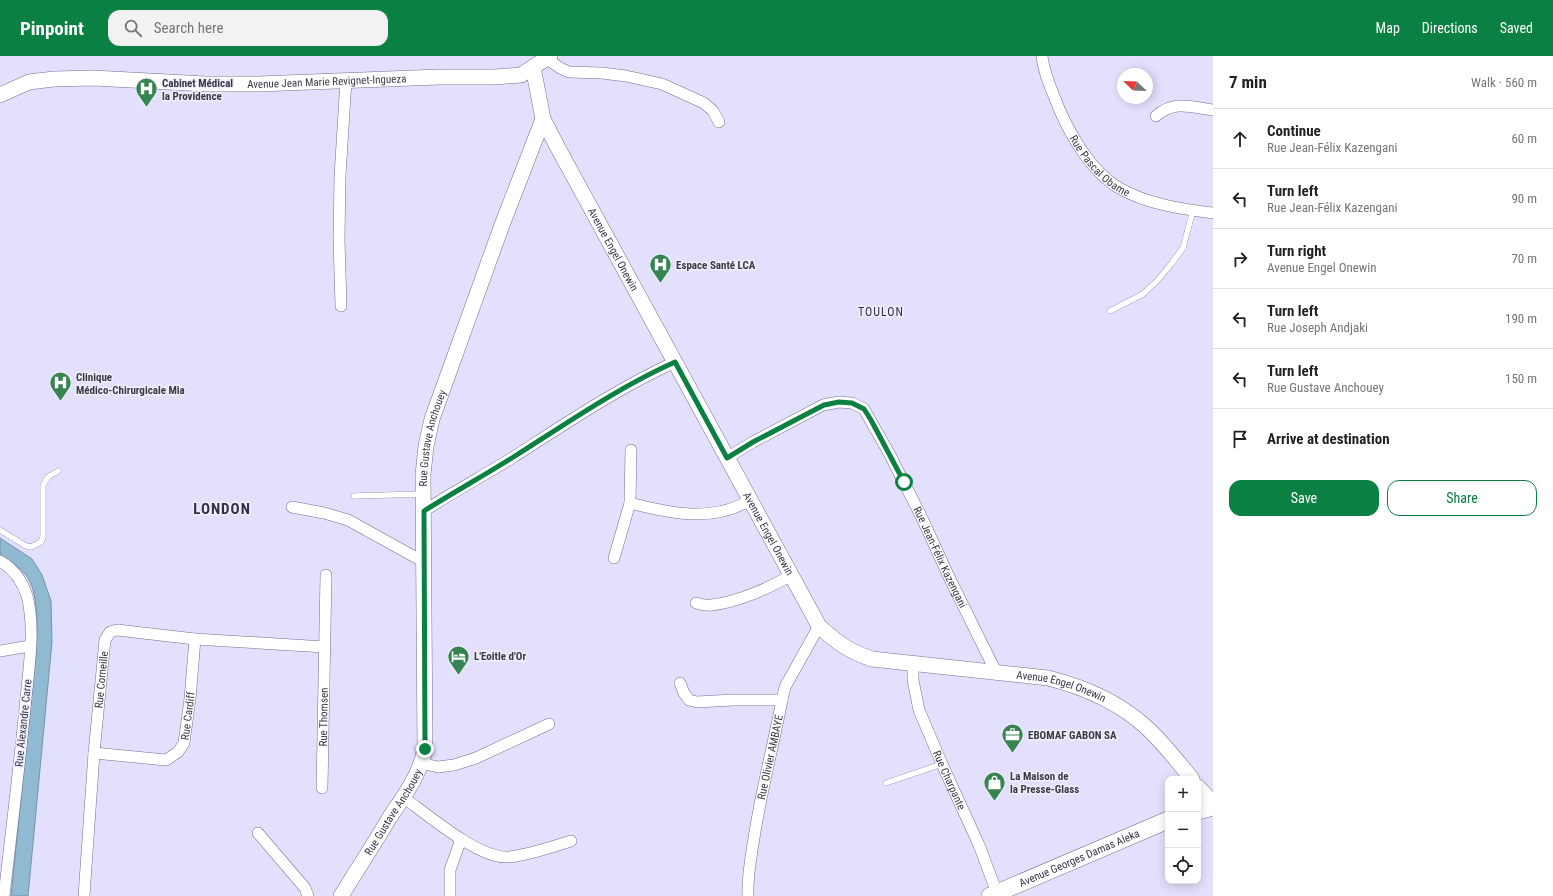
<!DOCTYPE html>
<html lang="en">
<head>
<meta charset="utf-8">
<style>
  body { margin:0; font-family:"Roboto Condensed",sans-serif; background:#f2f2f2; color:#222 }
  .controls { position:absolute; right:12px; bottom:12px; display:grid; overflow:hidden; border-radius:8px; box-shadow:0 2px 10px #0003 }
  .controls button { width:36px; height:36px; display:grid; place-items:center; padding:0; border:0; border-bottom:1px solid #e0e0e0; background:#fff; color:#222; font:20px sans-serif }
  .compass { position:absolute; left:1117px; top:12px; width:36px; height:36px; border-radius:50%; background:#fff; box-shadow:0 2px 10px #0003; rotate:293deg }
  .stop { position:absolute; width:12px; height:12px; margin:-9px; border:3px solid #0b8043; border-radius:50%; background:#fff }
  .stop.end { background:#0b8043; border-color:#fff; box-shadow:0 1px 4px #0008 }
  .list { margin:0; padding:0; list-style:none }
  h2 { display:flex; justify-content:space-between; align-items:center; height:52px; margin:0; padding:0 16px; font-size:17px }
  h2 small { font-size:13px; font-weight:400; color:#767676 }
  .list li { display:grid; grid-template-columns:26px 1fr auto; gap:12px; align-items:center; box-sizing:border-box; height:60px; padding:0 16px; border-top:1px solid #e0e0e0 }
  .list b { display:block; font-size:15px; white-space:nowrap }
  .list p { margin:0; font-size:13px; white-space:nowrap; color:#767676 }
  .list em { font-size:13px; font-style:normal; color:#767676 }
  .actions { display:flex; gap:8px; padding:12px 16px }
  .actions a { flex:1; padding:9px 0; border:1px solid #0b8043; border-radius:12px; text-align:center; font-size:14px; color:#0b8043 }
  .actions .main { background:#0b8043; color:#fff }
  .icon { flex:none; width:22px; height:22px; fill:none; stroke:currentColor; stroke-width:2; stroke-linecap:round; stroke-linejoin:round }
  .map { position:relative; flex:none; width:1213px; height:840px; overflow:hidden }
  header { display:flex; align-items:center; gap:24px; box-sizing:border-box; height:56px; padding:0 20px; background:#0b8043; color:#fff }
  header strong { font-size:19px }
  nav { display:flex; gap:22px; margin-inline-start:auto; font-size:14px }
  .search { width:280px; height:36px; background:#f2f2f2; display:flex; align-items:center; gap:10px; box-sizing:border-box; padding:0 14px; border-radius:12px; color:#767676; font-size:15px }
  main { display:flex }
  aside { flex:1; background:#fff }
  .map>svg:first-child { display:block }
  .water { fill:#90bad2; stroke:#7693a8 }
  .lines { fill:none; stroke-linecap:round; stroke-linejoin:round }
  .lane-casing { stroke:#73708e; stroke-width:6 }
  .street-casing { stroke:#73708e; stroke-width:12 }
  .secondary-casing { stroke:#73708e; stroke-width:16 }
  .primary-casing { stroke:#73708e; stroke-width:18 }
  .lane { stroke:#fff; stroke-width:5.5 }
  .street { stroke:#fff; stroke-width:11 }
  .secondary { stroke:#fff; stroke-width:15 }
  .primary { stroke:#fff; stroke-width:17 }
  .route { stroke:#0b8043; stroke-width:5 }
  .labels { text-anchor:middle; stroke-width:3; stroke-linejoin:round; paint-order:stroke }
  .street-label { font-size:11px; fill:#393845; stroke:#f0effd }
  .poi-label { font-size:11px; font-weight:bold; fill:#393845; stroke:#f0effd; text-anchor:start }
  .neighbourhood-label { font-size:12px; letter-spacing:1px; fill:#322f4a; stroke:#f0effd }
  .district-label { font-size:15px; font-weight:bold; letter-spacing:1px; fill:#322f4a; stroke:#f0effd }
</style>
</head>
<body>
<header>
<strong>Pinpoint</strong>
<div class="search"><svg class="icon" aria-label="search" viewBox="0 0 24 24"><circle cx="10" cy="10" r="6"/><path d="M15 15l6 6"/></svg>Search here</div>
<nav><a>Map</a><a>Directions</a><a>Saved</a></nav>
</header>
<main>
<div class="map">
<svg width="1213" height="840" viewBox="0 0 1213 840">
  <rect width="100%" height="100%" fill="#e2e0fc"/>
  <path class="water" d="M 0,482 L 32,503 L 42,519 L 51,545 L 52,586 L 28,840 L 11,840 L 36,598 C 37,576 40,535 25,518 C 18,510 9,505 0,499 Z"/>
  <g class="lines">
    <defs>
      <g id="lane">
        <path d="M 1110,255 L 1143,238 L 1157,225 L 1172,207 L 1183,192 L 1193,154"/>
        <path d="M 354,440 L 423,438"/>
        <path d="M 0,474 L 26,490 L 31,491 L 41,486 L 43,481 L 43,429 L 48,421 L 58,415"/>
        <path d="M 886,727 L 942,708"/>
      </g>
      <g id="street">
        <path id="s1" d="M 1042,0 C 1044,19 1053,37 1060,55 C 1072,82 1093,117 1119,132 C 1147,148 1181,153 1213,157"/>
        <path d="M 546,2 L 560,12 L 569,16 L 602,17 L 626,20 L 662,28 L 704,47 L 713,55 L 719,66"/>
        <path d="M 1156,60 C 1174,44 1191,51 1213,54"/>
        <path d="M 341,250 L 339,184 L 340,120 L 346,24"/>
        <path d="M 631,394 L 630,447 C 668,457 713,467 750,444"/>
        <path id="s2" d="M 727,402 L 753,386 L 823,349 L 839,346 L 852,347 L 864,353 L 889,397 L 922,462 L 950,523 L 996,616"/>
        <path d="M 292,451 L 324,457 L 348,464 L 424,506"/>
        <path d="M 424,455 C 453,436 483,420 512,402 C 565,368 618,332 675,306"/>
        <path d="M 614,502 L 630,447"/>
        <path d="M 0,505 C 14,513 22,524 27,540 C 36,574 28,617 25,652 C 19,715 11,777 4,840"/>
        <path d="M 696,547 C 700,548 706,550 711,549 C 735,547 770,532 791,519"/>
        <path d="M 0,595 L 30,590"/>
        <path id="s3" d="M 913,608 L 913,624 L 919,654 L 942,708 L 979,789 L 997,837"/>
        <path d="M 680,627 L 684,637 L 689,644 L 697,646 L 733,644 L 782,644"/>
        <path id="s4" d="M 94,697 L 166,704 L 178,696 L 184,687 L 190,643 L 195,583"/>
        <path d="M 423,705 L 429,709 L 438,711 L 454,709 L 476,702 L 549,668"/>
        <path id="s5" d="M 322,732 L 326,519"/>
        <path d="M 403,741 C 428,759 479,803 508,801 C 529,799 551,791 571,785"/>
        <path d="M 258,777 L 305,832 L 308,840"/>
        <path id="s6" d="M 84,840 L 94,697 L 105,584 L 110,576 L 117,574 L 195,583 L 325,591"/>
        <path d="M 450,840 L 450,814 L 461,783"/>
        <path id="s7" d="M 748,840 C 747,821 751,801 754,782 C 761,736 773,691 782,644 L 785,631 L 819,570"/>
      </g>
      <g id="secondary">
        <path id="s8" d="M 533,11 L 543,63 L 558,92 L 819,570 C 836,586 850,596 872,603 L 1048,622 C 1084,631 1117,645 1145,670 C 1163,686 1177,705 1192,723"/>
        <path id="s9" d="M 0,39 L 29,26 L 54,23 L 93,22 L 206,28 L 259,28 L 439,21 L 495,21 L 521,19 L 550,0"/>
        <path d="M 1198,731 L 1213,747"/>
        <path id="s10" d="M 341,840 C 357,814 374,788 390,761 C 404,740 420,719 425,693 L 423,419 L 426,390 L 432,363 L 502,169 L 543,63"/>
      </g>
      <g id="primary">
        <path d="M 1198,755 L 1213,751"/>
        <path id="s11" d="M 990,840 L 1168,764"/>
      </g>
    </defs>
    <use href="#lane" class="lane-casing"/>
    <use href="#street" class="street-casing"/>
    <use href="#secondary" class="secondary-casing"/>
    <use href="#primary" class="primary-casing"/>
    <use href="#lane" class="lane"/>
    <use href="#street" class="street"/>
    <use href="#secondary" class="secondary"/>
    <use href="#primary" class="primary"/>
  </g>
  <g class="lines">
    <path class="route" d="M 425,693 L 424,455 C 454,436 485,419 515,400 C 567,367 619,331 675,306 L 727,402 L 753,386 L 824,349 L 839,346 L 852,347 L 864,353 L 871,364 L 904,426"/>
  </g>
  <defs>
    <symbol id="hospital-pin" viewBox="-11 -11 22 30"><path d="M0 17L-7.5 6A9.5 9.5 0 1 1 7.5 6Z" fill="#378351" stroke="#f0effd"/><path d="M-5-5h3v3.5h4V-5h3V5h-3V1.5h-4V5h-3Z" fill="#fff"/></symbol>
    <symbol id="hotel-pin" viewBox="-11 -11 22 30"><path d="M0 17L-7.5 6A9.5 9.5 0 1 1 7.5 6Z" fill="#378351" stroke="#f0effd"/><path d="M-6-4.5h1.5V1H6V5H4.5V3h-9V5H-6ZM-4 0a1.8 1.8 0 1 1 3.6 0ZM.5 0V-2.5h3Q6-2.5 6 0Z" fill="#fff"/></symbol>
    <symbol id="office-pin" viewBox="-11 -11 22 30"><path d="M0 17L-7.5 6A9.5 9.5 0 1 1 7.5 6Z" fill="#378351" stroke="#f0effd"/><path d="M-6-3h4V-5.5h4V-3h4V5H-6ZM-1-4.5V-3h2v-1.5ZM-6 0V1H6V0Z" fill="#fff"/></symbol>
    <symbol id="shop-pin" viewBox="-11 -11 22 30"><path d="M0 17L-7.5 6A9.5 9.5 0 1 1 7.5 6Z" fill="#378351" stroke="#f0effd"/><path d="M-5-2.5h2.3a2.7 3.5 0 0 1 5.4 0H5L5.5 6h-11ZM-1.5-2.5h3a1.5 2.3 0 0 0-3 0Z" fill="#fff"/></symbol>
  </defs>
  <g fill-rule="evenodd">
    <use href="#hospital-pin" x="134" y="20" width="25" height="34"/>
    <use href="#hospital-pin" x="648" y="196" width="25" height="34"/>
    <use href="#hospital-pin" x="48" y="314" width="25" height="34"/>
    <use href="#hotel-pin" x="446" y="588" width="25" height="34"/>
    <use href="#office-pin" x="1000" y="666" width="25" height="34"/>
    <use href="#shop-pin" x="982" y="714" width="25" height="34"/>
  </g>
  <g class="labels">
    <g class="street-label">
      <text dy="4" stroke="none"><textPath href="#s9" startOffset="330">Avenue Jean Marie Revignet-Ingueza</textPath></text>
      <text dy="4" stroke="none"><textPath href="#s1" startOffset="127">Rue Pascal Obame</textPath></text>
      <text dy="4" stroke="none"><textPath href="#s8" startOffset="201">Avenue Engel Onewin</textPath></text>
      <text dy="4" stroke="none"><textPath href="#s10" startOffset="482">Rue Gustave Anchouey</textPath></text>
      <text dy="4" stroke="none"><textPath href="#s8" startOffset="525">Avenue Engel Onewin</textPath></text>
      <text dy="4" stroke="none"><textPath href="#s2" startOffset="319">Rue Jean-Félix Kazengani</textPath></text>
      <text dy="4" stroke="none"><textPath href="#s6" startOffset="217">Rue Corneille</textPath></text>
      <text dy="4" stroke="none"><textPath href="#s8" startOffset="885">Avenue Engel Onewin</textPath></text>
      <text dy="4" stroke="none"><textPath href="#s4" startOffset="125">Rue Cardiff</textPath></text>
      <text dy="4" stroke="none"><textPath href="#s5" startOffset="71">Rue Thomsen</textPath></text>
      <text transform="translate(23 667) rotate(-84)" y="4">Rue Alexandre Carre</text>
      <text dy="4" stroke="none"><textPath href="#s7" startOffset="141">Rue Olivier AMBAYE</textPath></text>
      <text dy="4" stroke="none"><textPath href="#s3" startOffset="123">Rue Charpante</textPath></text>
      <text dy="4" stroke="none"><textPath href="#s10" startOffset="99">Rue Gustave Anchouey</textPath></text>
      <text dy="4" stroke="none"><textPath href="#s11" startOffset="97">Avenue Georges Damas Aleka</textPath></text>
    </g>
    <g class="poi-label">
      <text x="162" y="31">Cabinet Médical<tspan x="162" dy="13">la Providence</tspan></text>
      <text x="676" y="213">Espace Santé LCA</text>
      <text x="76" y="325">Clinique<tspan x="76" dy="13">Médico-Chirurgicale Mia</tspan></text>
      <text x="474" y="604">L'Eoitle d'Or</text>
      <text x="1028" y="683">EBOMAF GABON SA</text>
      <text x="1010" y="724">La Maison de<tspan x="1010" dy="13">la Presse-Glass</tspan></text>
    </g>
    <g class="neighbourhood-label">
      <text x="881" y="260">TOULON</text>
    </g>
    <g class="district-label">
      <text x="222" y="458">LONDON</text>
    </g>
  </g>
</svg>
<div class="controls">
<button>+</button>
<button>−</button>
<button><svg class="icon" aria-label="locate" viewBox="0 0 24 24"><circle cx="12" cy="12" r="6"/><path d="M12 2v4M12 18v4M2 12h4M18 12h4"/></svg></button>
</div>
<svg class="compass" viewBox="-18 -18 36 36"><path d="M0-13l5 13h-10z" fill="#e53935"/><path d="M0 13l5-13h-10z" fill="#767676"/></svg>
<div class="stop" style="left:904px;top:426px"></div>
<div class="stop end" style="left:425px;top:693px"></div>
</div>
<aside>
<h2>7 min<small>Walk · 560 m</small></h2>
<ul class="list">
<li><svg class="icon" aria-label="ahead" viewBox="0 0 24 24"><path d="M12 20V5M6 11l6-6 6 6"/></svg><div><b>Continue</b><p>Rue Jean-Félix Kazengani</p></div><em>60 m</em></li>
<li><svg class="icon" aria-label="left" viewBox="0 0 24 24"><path d="M17 20v-9H6M10 6l-5 5 5 5"/></svg><div><b>Turn left</b><p>Rue Jean-Félix Kazengani</p></div><em>90 m</em></li>
<li><svg class="icon" aria-label="right" viewBox="0 0 24 24"><path d="M7 20v-9h11M14 6l5 5-5 5"/></svg><div><b>Turn right</b><p>Avenue Engel Onewin</p></div><em>70 m</em></li>
<li><svg class="icon" aria-label="left" viewBox="0 0 24 24"><path d="M17 20v-9H6M10 6l-5 5 5 5"/></svg><div><b>Turn left</b><p>Rue Joseph Andjaki</p></div><em>190 m</em></li>
<li><svg class="icon" aria-label="left" viewBox="0 0 24 24"><path d="M17 20v-9H6M10 6l-5 5 5 5"/></svg><div><b>Turn left</b><p>Rue Gustave Anchouey</p></div><em>150 m</em></li>
<li><svg class="icon" aria-label="arrive" viewBox="0 0 24 24"><path d="M6 21V4h12l-3 4 3 4H6"/></svg><div><b>Arrive at destination</b></div></li>
</ul>
<div class="actions"><a class="main">Save</a><a>Share</a></div>
</aside>
</main>
</body>
</html>
